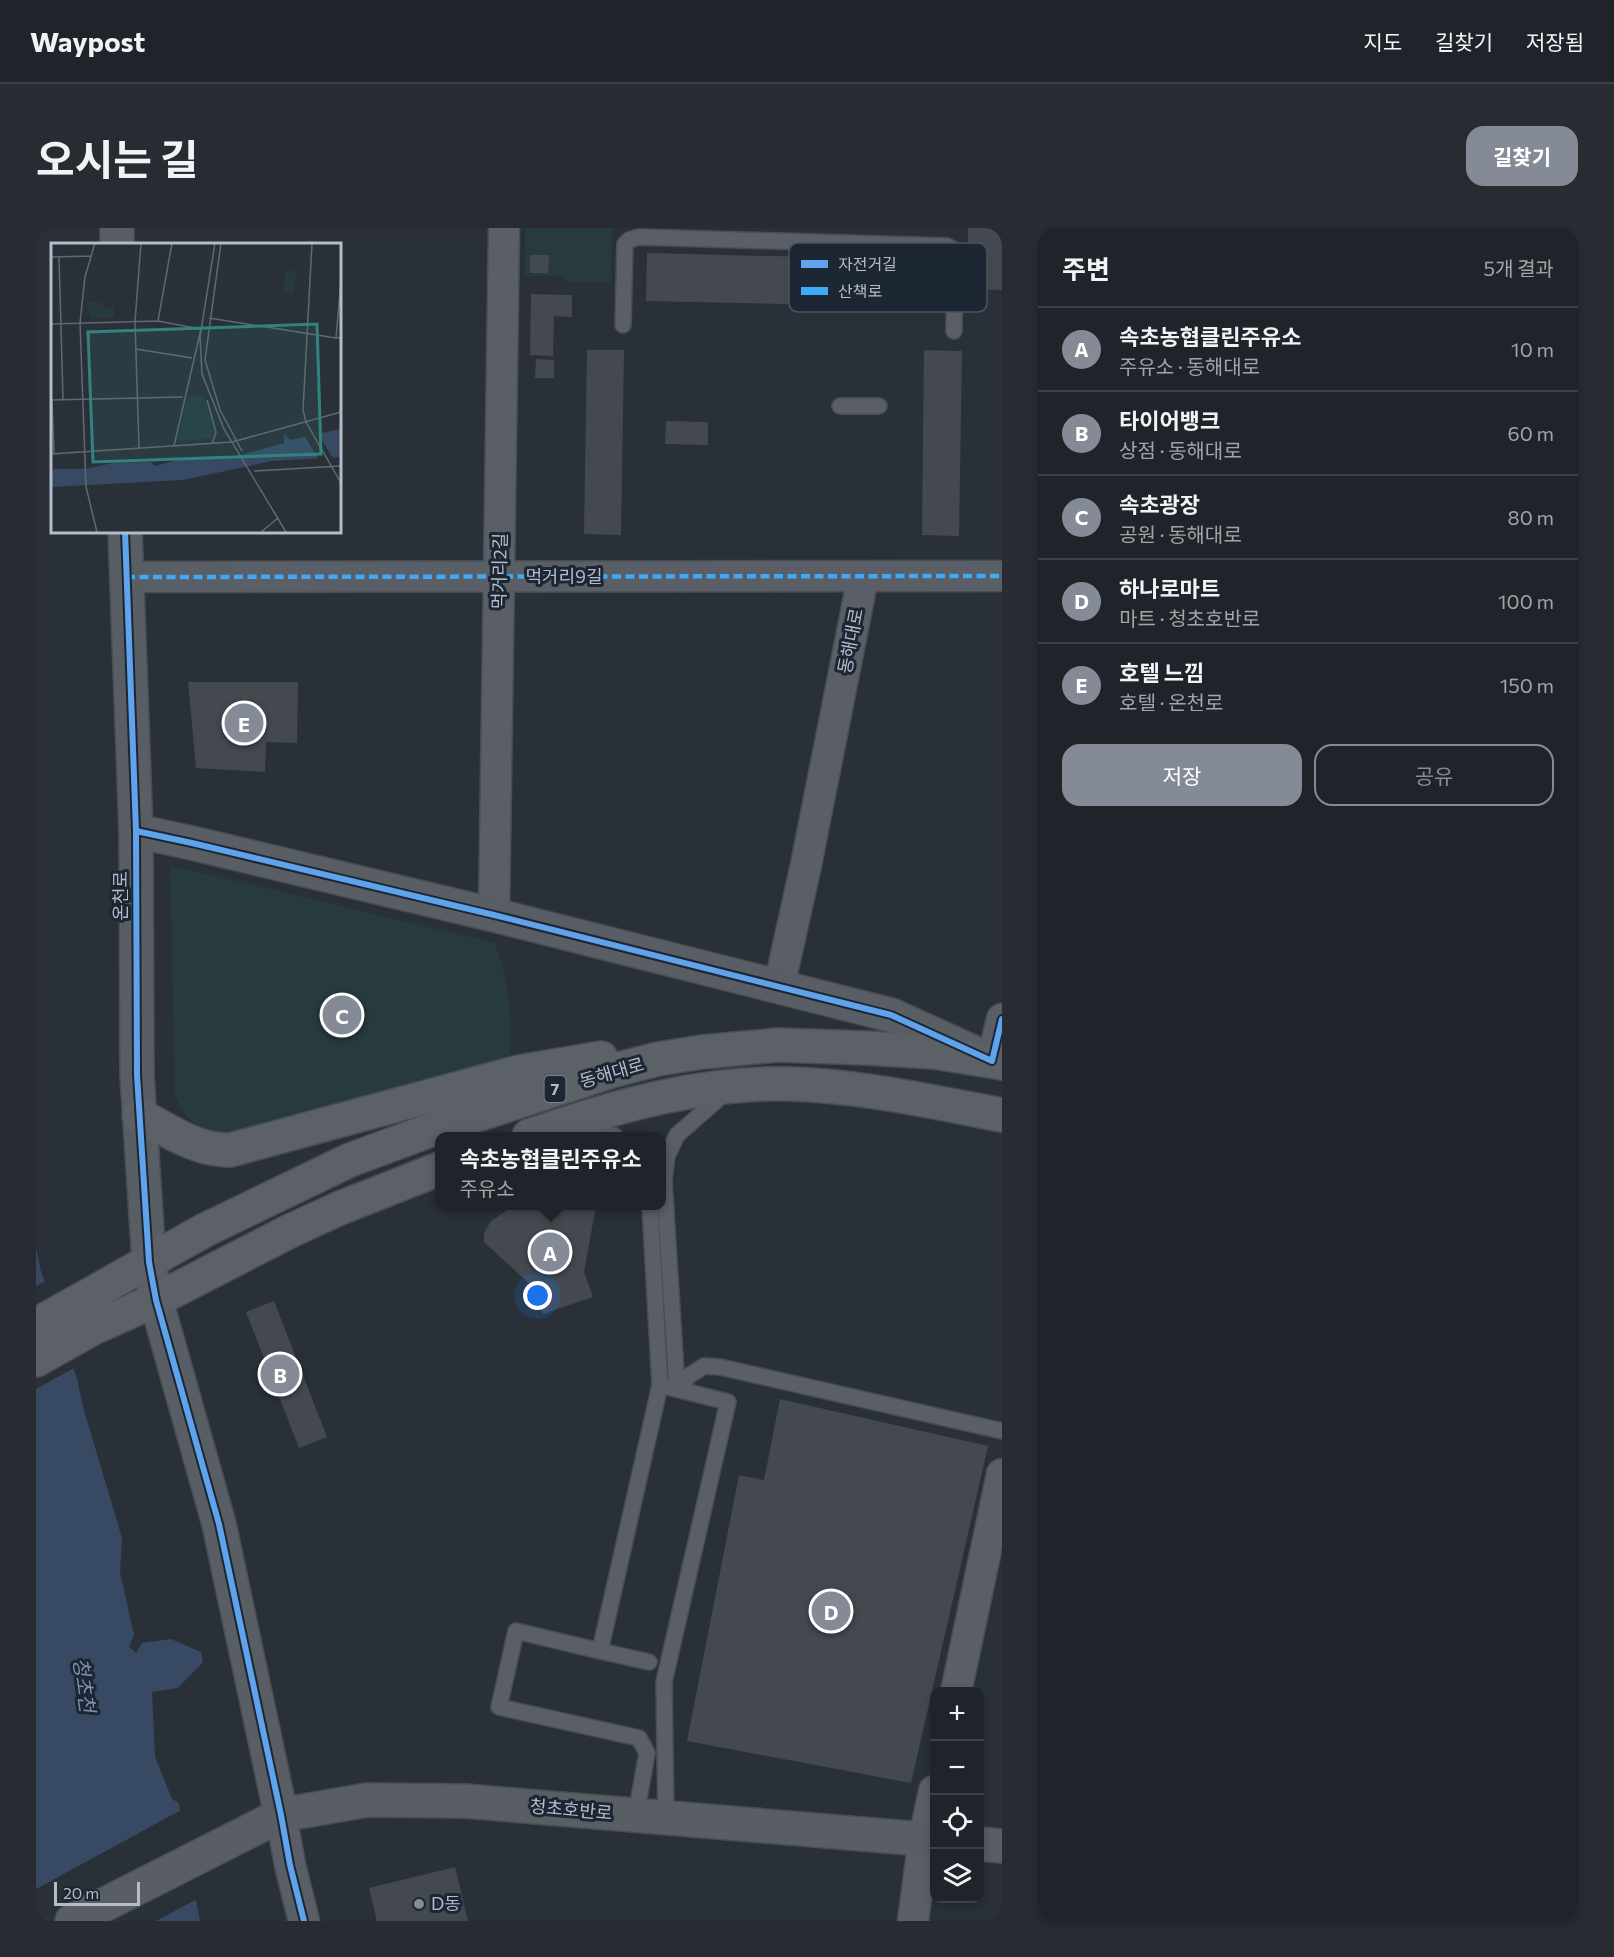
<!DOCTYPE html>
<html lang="ko">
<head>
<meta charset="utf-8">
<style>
  body { margin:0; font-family:Commissioner,"Noto Sans KR",sans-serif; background:#282c32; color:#f1f3f6 }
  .controls { position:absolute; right:18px; bottom:18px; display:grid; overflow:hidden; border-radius:12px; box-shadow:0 3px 9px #0003 }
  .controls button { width:54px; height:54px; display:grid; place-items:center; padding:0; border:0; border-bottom:2px solid #3d4147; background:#20242a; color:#f1f3f6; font:30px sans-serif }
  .scale { position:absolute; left:18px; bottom:15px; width:86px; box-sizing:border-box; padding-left:6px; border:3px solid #b4bcc9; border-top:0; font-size:16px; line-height:21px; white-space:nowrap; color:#b4bcc9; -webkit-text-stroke:4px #1d2633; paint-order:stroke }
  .you { position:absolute; left:502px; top:1068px; width:21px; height:21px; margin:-15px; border:4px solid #fff; border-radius:50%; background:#1a73e8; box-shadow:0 0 0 9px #1a73e833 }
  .badge { display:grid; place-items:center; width:39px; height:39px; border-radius:50%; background:#848b96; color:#fff; font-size:20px; font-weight:700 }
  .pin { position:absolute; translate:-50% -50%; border:3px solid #fff; box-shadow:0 2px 6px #0006 }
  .popup { position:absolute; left:399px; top:904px; width:231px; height:78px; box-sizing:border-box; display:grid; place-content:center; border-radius:12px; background:#20242a; filter:drop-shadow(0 2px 4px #0005); font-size:20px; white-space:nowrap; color:#a2a4a8 }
  .popup b { font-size:22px; color:#f1f3f6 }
  .popup::after { content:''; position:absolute; left:50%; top:100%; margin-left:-12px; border:12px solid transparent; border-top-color:#20242a }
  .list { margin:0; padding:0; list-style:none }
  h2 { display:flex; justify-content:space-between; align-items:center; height:78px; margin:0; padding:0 24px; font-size:26px }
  h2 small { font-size:20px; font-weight:400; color:#a2a4a8 }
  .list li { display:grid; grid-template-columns:39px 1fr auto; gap:18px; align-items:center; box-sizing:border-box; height:84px; padding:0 24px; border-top:2px solid #3d4147 }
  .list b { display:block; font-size:22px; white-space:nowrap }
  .list p { margin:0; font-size:20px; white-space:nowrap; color:#a2a4a8 }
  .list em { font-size:20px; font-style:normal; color:#a2a4a8 }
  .actions { display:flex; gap:12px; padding:18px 24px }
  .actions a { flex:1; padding:14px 0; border:2px solid #848b96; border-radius:18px; text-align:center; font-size:21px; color:#848b96 }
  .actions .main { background:#848b96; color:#fff }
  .icon { flex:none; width:33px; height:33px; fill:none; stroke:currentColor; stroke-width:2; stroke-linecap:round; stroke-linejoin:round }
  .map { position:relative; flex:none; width:966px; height:1693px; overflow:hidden; border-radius:18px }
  header { display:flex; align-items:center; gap:36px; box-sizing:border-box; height:84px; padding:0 30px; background:#20242a; border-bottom:2px solid #3d4147 }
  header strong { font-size:28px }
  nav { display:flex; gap:33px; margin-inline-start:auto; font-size:21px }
  .intro { display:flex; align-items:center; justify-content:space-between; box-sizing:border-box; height:144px; padding:0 36px }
  h1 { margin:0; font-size:42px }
  .button { padding:15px 27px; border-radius:18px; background:#848b96; color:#fff; font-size:21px; font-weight:700 }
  main { display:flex; gap:36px; padding:0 36px }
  aside { flex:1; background:#20242a; border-radius:18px; box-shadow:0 3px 9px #0003 }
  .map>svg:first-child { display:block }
  .green { fill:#273a3e }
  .water { fill:#384963 }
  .pier { fill:#2a3038 }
  .building { fill:#444950 }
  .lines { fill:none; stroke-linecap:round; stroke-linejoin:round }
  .lane-casing { stroke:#484c53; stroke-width:18 }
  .street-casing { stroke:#484c53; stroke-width:33 }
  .secondary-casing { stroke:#484c53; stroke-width:36 }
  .primary-casing { stroke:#484c55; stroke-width:36 }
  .lane { stroke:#5a5e66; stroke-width:15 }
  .street { stroke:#5a5e66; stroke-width:30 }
  .secondary { stroke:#595d64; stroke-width:33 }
  .primary { stroke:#5c6168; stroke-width:33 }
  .quiet { stroke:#3fa9f5; stroke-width:4.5; stroke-dasharray:9 4.5; stroke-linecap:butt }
  .cycleway-casing { stroke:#1d2633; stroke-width:10 }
  .cycleway { stroke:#60a3ed; stroke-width:6 }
  .poi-dot { fill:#848b96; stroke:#1d2633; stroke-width:2 }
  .labels { text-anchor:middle; stroke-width:6; stroke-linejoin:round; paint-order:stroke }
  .shield { fill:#1d2633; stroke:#878f9c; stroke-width:1.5 }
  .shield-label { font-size:16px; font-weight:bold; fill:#b4bcc9 }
  .street-label { font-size:18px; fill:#b4bcc9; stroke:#1d2633 }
  .poi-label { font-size:18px; fill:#b4bcc9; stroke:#1d2633; text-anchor:start }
  .water-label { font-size:20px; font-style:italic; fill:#7c92b1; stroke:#1d2633 }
  .inset-road { fill:none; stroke:#616872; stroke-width:1.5 }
  .view { fill:#308480; fill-opacity:0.15; stroke:#308480; stroke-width:3 }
  .inset-edge { fill:none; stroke:#b4bcc9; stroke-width:3 }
  .key { fill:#1d2633; stroke:#4a5360; stroke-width:1.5 }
  .key-label { font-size:16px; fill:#b4bcc9 }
</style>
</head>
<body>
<header>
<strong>Waypost</strong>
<nav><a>지도</a><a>길찾기</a><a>저장됨</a></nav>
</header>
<div class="intro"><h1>오시는 길</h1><a class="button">길찾기</a></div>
<main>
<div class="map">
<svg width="966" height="1693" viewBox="0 0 966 1693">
  <rect width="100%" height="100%" fill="#2a3038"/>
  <g class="green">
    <path d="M 491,0 L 576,0 L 575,55 L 530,54 L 529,48 L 489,48 L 489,2 Z"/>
    <path d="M 134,637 L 459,715 C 474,757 476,790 473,835 L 189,911 C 164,900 150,894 139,868 Z"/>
  </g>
  <path class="water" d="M 0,1019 L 5,1044 L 18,1076 L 41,1151 L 47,1179 L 86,1310 L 84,1344 L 98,1407 L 93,1419 L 100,1425 L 106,1415 L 135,1411 L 165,1424 L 167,1434 L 142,1460 L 116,1464 L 119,1529 L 136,1571 L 143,1575 L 164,1693 L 0,1693 Z"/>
  <g class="pier">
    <path d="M 11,1052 L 21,1075 L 40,1139 L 0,1161 L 0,1058 Z"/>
    <path d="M 147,1581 L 163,1670 L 120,1693 L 0,1693 L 0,1661 Z"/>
  </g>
  <g class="building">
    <path d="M 932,0 L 966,0 L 966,62 L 931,61 Z"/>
    <path d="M 611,25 L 895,32 L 894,79 L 610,73 Z"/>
    <path d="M 494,27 L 513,27 L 512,45 L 494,45 Z"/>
    <path d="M 495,66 L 536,67 L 536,89 L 518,88 L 517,128 L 494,127 Z"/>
    <path d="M 551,122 L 588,122 L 585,307 L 548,306 Z"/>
    <path d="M 888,122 L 926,123 L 923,308 L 886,307 Z"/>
    <path d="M 500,131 L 518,132 L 518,150 L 499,150 Z"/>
    <path d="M 630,193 L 672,194 L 672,217 L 629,216 Z"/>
    <path d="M 152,454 L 262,454 L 261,515 L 230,514 L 229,544 L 160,540 Z"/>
    <path d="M 477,978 L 560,978 L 548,1044 L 557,1069 L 507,1086 L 497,1059 L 448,1014 L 448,1005 L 455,993 Z"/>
    <path d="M 238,1073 L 291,1209 L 263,1220 L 210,1084 Z"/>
    <path d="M 744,1171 L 952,1218 L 875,1555 L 651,1513 L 703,1247 L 728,1252 Z"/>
    <path d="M 419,1639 L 432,1693 L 341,1693 L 333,1660 Z"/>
  </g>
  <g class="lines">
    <defs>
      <g id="lane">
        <path d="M 587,97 L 589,16 L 593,12 L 603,9 L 911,18 L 916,21 L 919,31 L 918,103"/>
        <path d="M 804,178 L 843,178"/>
        <path d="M 543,900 L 565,903 L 579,908"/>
        <path d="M 614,978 L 624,1157"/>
        <path d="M 641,1161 L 654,1147 L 668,1138 L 684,1139 L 966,1203"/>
        <path d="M 641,1161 L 628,952 L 631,928 L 641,907 L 689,865"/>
        <path d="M 564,1423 L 613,1434"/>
        <path d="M 600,1587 L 611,1525 L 603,1510 L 463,1479 L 480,1403 L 564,1423 L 624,1157 L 692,1174 L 628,1454 L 630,1590"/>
      </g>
      <g id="street">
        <path d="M 90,349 L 966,348"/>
        <path d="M 458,687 L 468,0"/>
        <path d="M 743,759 L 770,637 L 827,349"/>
        <path d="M 956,833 L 966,791"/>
        <path d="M 920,1464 L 966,1246"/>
        <path d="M 245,1587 L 254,1637 L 268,1693"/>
        <path d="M 877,1693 L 888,1611 L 898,1563"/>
      </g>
      <g id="secondary">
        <path d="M 81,0 L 81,16"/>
        <path d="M 89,303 L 100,603 L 101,847 L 113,1034 L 120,1072 L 183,1296 L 245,1587"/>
        <path d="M 100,603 L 156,615 L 458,687 L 855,787 L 941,826"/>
        <path d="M 944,1616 L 966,1618"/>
        <path d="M 36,1693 L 245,1587 L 331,1572 L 429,1573 L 898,1612"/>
      </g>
      <g id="primary">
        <path d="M 103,887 C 132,902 161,923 194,922 L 483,844 L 565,830"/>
        <path d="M 493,908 C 576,879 666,853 755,856 C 826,858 897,874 966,887"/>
        <path d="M 0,1097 L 169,1002 L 314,932 L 392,903 L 579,842 L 622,831 L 666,824 L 742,817 L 830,820 L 898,824 L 966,835"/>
        <path d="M 0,1132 L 57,1100 L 120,1072 L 256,1002 L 304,980 L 403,941"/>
      </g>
    </defs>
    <use href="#lane" class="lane-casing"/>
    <use href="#street" class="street-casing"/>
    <use href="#secondary" class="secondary-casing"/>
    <use href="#primary" class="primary-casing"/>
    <use href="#lane" class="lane"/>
    <use href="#street" class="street"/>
    <use href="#secondary" class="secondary"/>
    <use href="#primary" class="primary"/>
    <path class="quiet" d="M 90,349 L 966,348"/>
    <defs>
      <g id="cycleway">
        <path d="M 89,303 L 100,603 L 101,847 L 113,1034 L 120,1072 L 183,1296 L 245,1587 L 254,1637 L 268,1693"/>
        <path d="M 100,603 L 156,615 L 458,687 L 855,787 L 956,833 L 966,791"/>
      </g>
    </defs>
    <use href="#cycleway" class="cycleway-casing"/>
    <use href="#cycleway" class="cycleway"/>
  </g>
  <circle class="poi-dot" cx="383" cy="1676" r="6"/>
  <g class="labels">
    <rect class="shield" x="508.5" y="848" width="21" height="26" rx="4.5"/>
    <g class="shield-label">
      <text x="519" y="867">7</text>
    </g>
    <g class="street-label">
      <text transform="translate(464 343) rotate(-89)" y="6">먹거리2길</text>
      <text x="528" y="355">먹거리9길</text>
      <text transform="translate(815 413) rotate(-79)" y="6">동해대로</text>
      <text transform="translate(85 668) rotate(-90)" y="6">온천로</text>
      <text transform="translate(576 845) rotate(-16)" y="6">동해대로</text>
      <text transform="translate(535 1582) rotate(5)" y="6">청초호반로</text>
    </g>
    <g class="poi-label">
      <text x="395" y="1682">D동</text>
    </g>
    <g class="water-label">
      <text transform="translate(48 1457) rotate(82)" y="7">청초천</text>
    </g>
  </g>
  <g transform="translate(15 15)">
    <rect width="290" height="290" fill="#2a3038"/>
    <path d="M 234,28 L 245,28 L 243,50 L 233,49 ZM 36,59 L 50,59 L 55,67 L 63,63 L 63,74 L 39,75 ZM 152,151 L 164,188 L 160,195 L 127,198 L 136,154 Z" fill="#273a3e"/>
    <path d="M 289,186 L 289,214 L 221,218 L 132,237 L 0,244 L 2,226 L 35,226 L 61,220 L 100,219 L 104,223 L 130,216 L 178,215 L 233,200 L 233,190 L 239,197 Z" fill="#384963"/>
    <path d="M 266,187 L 266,189 L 283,217 L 268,217 L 252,190 Z" fill="#2a3038"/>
    <path class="inset-road" d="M 44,0 L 34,34 L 29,80 L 35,244 L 46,289M 164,0 L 149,94 L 151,131 L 173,186 L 235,289M 170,0 L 154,117 L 169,167 L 191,208M 261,0 L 252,167 L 255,179 L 290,240M 0,14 L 40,13M 8,14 L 12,157M 290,38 L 285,95 L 290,95M 158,75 L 285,95M 107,78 L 121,0M 0,81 L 107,78 L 150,86 L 123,203M 85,106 L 141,115M 0,157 L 132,154M 1,157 L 3,210M 156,157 L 165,189 L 161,201M 88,205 L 84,79 L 90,0M 0,211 L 181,199 L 290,169M 203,228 L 290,223M 210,289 L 227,275"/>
    <path class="view" d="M 266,81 L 270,211 L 42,219 L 37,89 Z"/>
    <rect width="290" height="290" class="inset-edge"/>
  </g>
  <rect x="753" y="15" width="198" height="69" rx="9" class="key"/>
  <rect x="765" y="32" width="27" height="8" fill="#60a3ed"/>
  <rect x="765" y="59" width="27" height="8" fill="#3fa9f5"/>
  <g class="key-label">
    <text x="802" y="42">자전거길</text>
    <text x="802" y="69">산책로</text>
  </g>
</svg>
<div class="controls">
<button>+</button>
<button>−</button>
<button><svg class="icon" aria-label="locate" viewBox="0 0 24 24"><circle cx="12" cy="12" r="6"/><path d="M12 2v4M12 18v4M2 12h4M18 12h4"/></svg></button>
<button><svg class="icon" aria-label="layers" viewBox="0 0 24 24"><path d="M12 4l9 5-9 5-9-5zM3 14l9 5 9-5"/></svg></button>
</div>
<div class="scale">20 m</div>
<div class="you"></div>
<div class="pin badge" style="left:514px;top:1024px">A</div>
<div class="popup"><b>속초농협클린주유소</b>주유소</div>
<div class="pin badge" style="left:244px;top:1146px">B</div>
<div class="pin badge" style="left:306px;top:787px">C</div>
<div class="pin badge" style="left:795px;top:1383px">D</div>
<div class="pin badge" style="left:208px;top:495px">E</div>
</div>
<aside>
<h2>주변<small>5개 결과</small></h2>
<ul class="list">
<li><span class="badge">A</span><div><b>속초농협클린주유소</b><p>주유소 · 동해대로</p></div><em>10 m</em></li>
<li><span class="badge">B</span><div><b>타이어뱅크</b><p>상점 · 동해대로</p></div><em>60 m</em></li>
<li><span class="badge">C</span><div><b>속초광장</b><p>공원 · 동해대로</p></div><em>80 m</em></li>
<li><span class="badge">D</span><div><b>하나로마트</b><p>마트 · 청초호반로</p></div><em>100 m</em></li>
<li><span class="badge">E</span><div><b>호텔 느낌</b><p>호텔 · 온천로</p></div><em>150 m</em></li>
</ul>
<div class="actions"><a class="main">저장</a><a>공유</a></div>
</aside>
</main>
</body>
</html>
